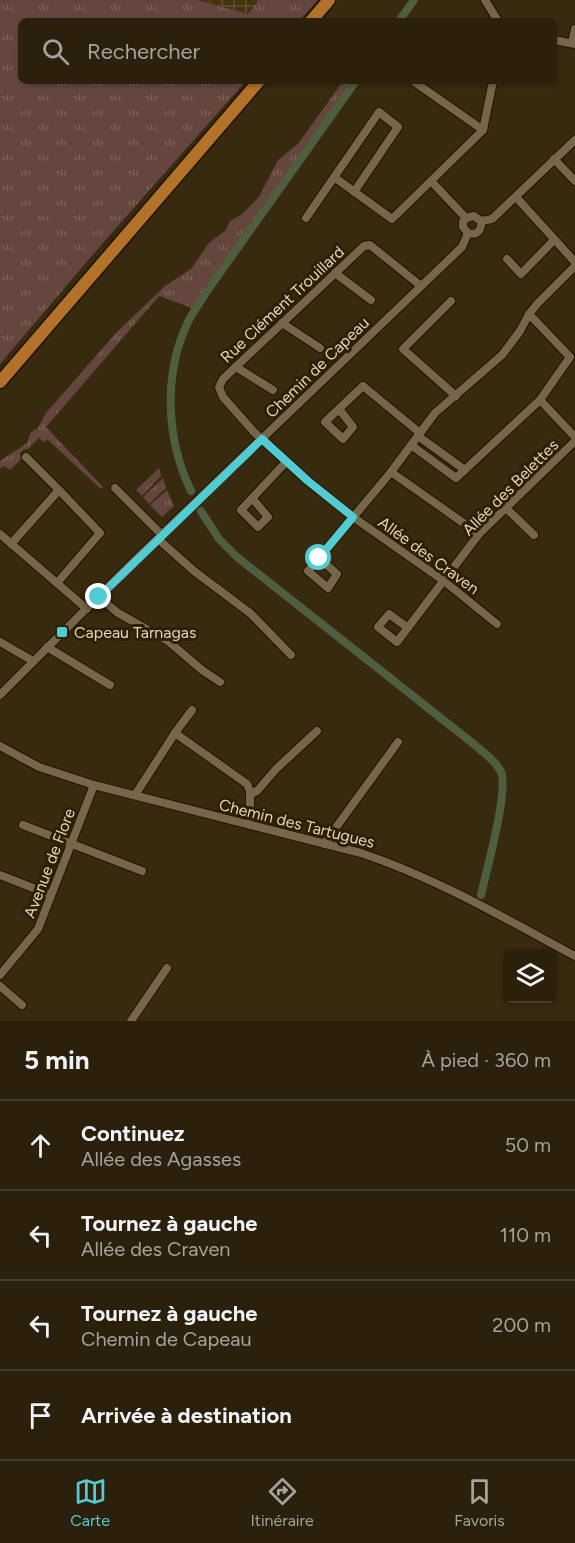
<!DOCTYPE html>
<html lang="fr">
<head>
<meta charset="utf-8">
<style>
  body { margin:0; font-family:Figtree,sans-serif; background:#322814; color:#f1f3f6 }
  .controls { position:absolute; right:18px; bottom:18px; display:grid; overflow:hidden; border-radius:9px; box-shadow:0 2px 4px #0004 }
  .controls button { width:54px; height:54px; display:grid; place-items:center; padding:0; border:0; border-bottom:2px solid #463e2c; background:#2a200b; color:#f1f3f6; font:30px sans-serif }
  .stop { position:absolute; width:18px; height:18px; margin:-14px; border:4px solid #51ccd3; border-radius:50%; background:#fff }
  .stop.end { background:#51ccd3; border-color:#fff; box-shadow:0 2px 6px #0008 }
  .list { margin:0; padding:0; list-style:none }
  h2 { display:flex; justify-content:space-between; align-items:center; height:78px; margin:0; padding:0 24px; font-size:26px }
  h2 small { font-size:20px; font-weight:400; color:#a5a39d }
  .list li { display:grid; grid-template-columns:39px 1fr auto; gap:18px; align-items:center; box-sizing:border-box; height:90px; padding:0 24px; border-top:2px solid #463e2c }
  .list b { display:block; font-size:22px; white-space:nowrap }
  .list p { margin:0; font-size:20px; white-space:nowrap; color:#a5a39d }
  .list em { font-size:20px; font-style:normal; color:#a5a39d }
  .icon { flex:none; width:33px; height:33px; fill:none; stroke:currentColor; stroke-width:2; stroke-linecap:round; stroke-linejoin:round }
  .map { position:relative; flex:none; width:575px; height:1021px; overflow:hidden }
  .search { position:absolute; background:#2a200b; box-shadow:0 2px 4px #0004; left:18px; right:18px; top:18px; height:66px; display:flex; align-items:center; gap:15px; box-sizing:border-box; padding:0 21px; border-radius:9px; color:#a5a39d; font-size:22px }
  .sheet { height:438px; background:#2a200b }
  nav { display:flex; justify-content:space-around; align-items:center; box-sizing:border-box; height:84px; border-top:2px solid #463e2c; background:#2a200b; font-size:16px; color:#a5a39d }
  nav a { display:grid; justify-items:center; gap:3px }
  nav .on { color:#51ccd3 }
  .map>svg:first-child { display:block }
  .industrial { fill:url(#industrial-grid) }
  .grass { fill:url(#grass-tufts) }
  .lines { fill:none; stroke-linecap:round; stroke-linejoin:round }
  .canal { stroke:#4f5d40; stroke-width:8 }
  .minor-casing { stroke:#1f1200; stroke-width:10 }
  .primary-casing { stroke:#1f1200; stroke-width:15 }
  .minor { stroke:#76664a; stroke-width:8 }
  .primary { stroke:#b3722a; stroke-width:12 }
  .route { stroke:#51ccd3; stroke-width:8 }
  .poi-dot { fill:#51ccd3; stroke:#2e2005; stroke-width:2 }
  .labels { text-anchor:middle; stroke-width:6; stroke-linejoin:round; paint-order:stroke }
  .street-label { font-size:16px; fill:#ded5c6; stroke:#2e2005 }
  .poi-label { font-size:16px; fill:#ded5c6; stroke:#2e2005; text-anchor:start }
</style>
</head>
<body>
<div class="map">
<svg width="575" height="1021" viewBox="0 0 575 1021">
  <defs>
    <pattern id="industrial-grid" width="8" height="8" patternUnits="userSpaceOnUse" patternTransform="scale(1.5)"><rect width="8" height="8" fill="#453310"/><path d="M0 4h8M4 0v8" fill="none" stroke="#5f5031"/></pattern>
    <pattern id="grass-tufts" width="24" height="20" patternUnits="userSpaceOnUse" patternTransform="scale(1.5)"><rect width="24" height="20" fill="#65463e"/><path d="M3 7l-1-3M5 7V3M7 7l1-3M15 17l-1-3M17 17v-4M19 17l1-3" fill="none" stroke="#7b6058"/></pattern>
  </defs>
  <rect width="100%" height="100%" fill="#382a0f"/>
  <path class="industrial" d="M 197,0 L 259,0 L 248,14 Z"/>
  <g class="grass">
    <path d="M 0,0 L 197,0 L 248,14 L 259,0 L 318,0 L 299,21 L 21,21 L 21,81 L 246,81 L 101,245 L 0,364 Z"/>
    <path d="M 343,81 L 352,81 L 192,308 L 159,296 L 46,427 L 103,487 L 101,489 L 47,439 L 44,442 L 39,438 L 28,449 L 25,449 L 20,453 L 21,459 L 10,470 L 5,466 L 0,468 L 0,461 L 27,443 L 31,432 L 38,428 L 46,413 L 116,333 L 165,286 L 191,269 L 209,243 L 226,230 L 230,221 L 241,215 L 259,197 L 278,160 L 298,144 Z"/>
    <path d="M 159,468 L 161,476 L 142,496 L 136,490 Z"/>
    <path d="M 163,478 L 166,488 L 149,504 L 143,497 Z"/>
    <path d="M 167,490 L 174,506 L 162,517 L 150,505 Z"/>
  </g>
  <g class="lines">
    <g class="canal">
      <path d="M 399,21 L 414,0"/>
      <path d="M 191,491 C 166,439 163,374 188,322 C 193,312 200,303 205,294 L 356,81"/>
      <path d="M 201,511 L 219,539 L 237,557 L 475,745 C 484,753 496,761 501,772 C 509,790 486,872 481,895"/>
    </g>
    <defs>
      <g id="minor">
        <path d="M 485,0 L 498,21"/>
        <path d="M 554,40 L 575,44"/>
        <path d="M 572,43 L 575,29"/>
        <path d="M 413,81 L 483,130"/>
        <path d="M 554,159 L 575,181"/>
        <path d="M 334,177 L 392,219 L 483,130 L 493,81"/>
        <path d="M 431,181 L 466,218"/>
        <path d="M 516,197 L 575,262"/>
        <path d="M 306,218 L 379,112 L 398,127 L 354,192"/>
        <path d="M 481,221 L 492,219 L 575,140"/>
        <path d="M 468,233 L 463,227 L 463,222 L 466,218 L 474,216 L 481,221"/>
        <path d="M 468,233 C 477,236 482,230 481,221"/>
        <path d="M 507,259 L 521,274 L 554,240"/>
        <path d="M 335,273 L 371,300"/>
        <path d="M 421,286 L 370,245 L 364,246 L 223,379 L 219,387 L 223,397 L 254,432 L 308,481 L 353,517 L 444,581 L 497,624"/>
        <path d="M 451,301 L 403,349 L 456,396"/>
        <path d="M 282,323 L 320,348"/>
        <path d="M 236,367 L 273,390"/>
        <path d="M 540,400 L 575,437"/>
        <path d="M 339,409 L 353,427 L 343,439 L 325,422 L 363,386 L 420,433"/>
        <path d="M 418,436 L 465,470"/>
        <path d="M 411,445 L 456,478 L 540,400 L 570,357 L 529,314"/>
        <path d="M 26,457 L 59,490"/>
        <path d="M 391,472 L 479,534"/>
        <path d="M 115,488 L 162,535"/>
        <path d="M 252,498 L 268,517 L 258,527 L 241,510 L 286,462"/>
        <path d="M 506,508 L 534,535"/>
        <path d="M 0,534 L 87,609"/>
        <path d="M 158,539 L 194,571 L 250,613 L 291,655"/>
        <path d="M 11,544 L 59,490 L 100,533 L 57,583"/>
        <path d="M 319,558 L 337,574 L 328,588 L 308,571 L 319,558 L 391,472 L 435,413 L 502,355 L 520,331 L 529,314 L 538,303 L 575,266"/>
        <path d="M 99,597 L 118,613 L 168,641 L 202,670 L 220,682"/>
        <path d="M 408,628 L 389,614 L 378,627 L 397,642 L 479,534 L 575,441"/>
        <path d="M 0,642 L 33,661"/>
        <path d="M 47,647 L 110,685"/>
        <path d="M 0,695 L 130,565 L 462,247 L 468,233"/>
        <path d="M 175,733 L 192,710"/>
        <path d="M 0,746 L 39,767 L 94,785 L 361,853 C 436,878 506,919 575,956"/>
        <path d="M 135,795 L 175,733 L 247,784 L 250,791 L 250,825"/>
        <path d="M 250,795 L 258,790 L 276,769 L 317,731"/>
        <path d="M 23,825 L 142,871"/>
        <path d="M 324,844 L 398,742"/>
        <path d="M 0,875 L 51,895"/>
        <path d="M 0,975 L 38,929 L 94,785"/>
        <path d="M 0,986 L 22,1005"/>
        <path d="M 131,1021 L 167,968"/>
      </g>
      <g id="primary">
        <path d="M 311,21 L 329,0"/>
        <path d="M 0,382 L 259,81"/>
      </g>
    </defs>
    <use href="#minor" class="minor-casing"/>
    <use href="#primary" class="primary-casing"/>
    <use href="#minor" class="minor"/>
    <use href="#primary" class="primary"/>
  </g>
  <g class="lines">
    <path class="route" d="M 99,597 L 262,439 L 308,481 L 353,517 L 319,558"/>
  </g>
  <rect class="poi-dot" x="56" y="626" width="12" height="12" rx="3"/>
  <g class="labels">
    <g class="street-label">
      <text transform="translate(282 304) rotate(-43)" y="6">Rue Clément Trouillard</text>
      <text transform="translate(317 367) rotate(-44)" y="6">Chemin de Capeau</text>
      <text transform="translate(510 487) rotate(-45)" y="6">Allée des Belettes</text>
      <text transform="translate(429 555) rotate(36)" y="6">Allée des Craven</text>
      <text transform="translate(297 823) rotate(14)" y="6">Chemin des Tartugues</text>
      <text transform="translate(49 863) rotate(-69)" y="6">Avenue de Flore</text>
    </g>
    <g class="poi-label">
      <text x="74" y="638">Capeau Tarnagas</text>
    </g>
  </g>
</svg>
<div class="controls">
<button><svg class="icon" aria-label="layers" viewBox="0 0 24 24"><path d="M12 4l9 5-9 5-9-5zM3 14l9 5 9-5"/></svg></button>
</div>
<div class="stop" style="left:319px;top:558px"></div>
<div class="stop end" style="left:99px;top:597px"></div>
<div class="search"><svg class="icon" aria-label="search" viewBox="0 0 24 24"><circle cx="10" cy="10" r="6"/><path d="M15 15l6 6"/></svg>Rechercher</div>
</div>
<section class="sheet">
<h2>5 min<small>À pied · 360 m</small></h2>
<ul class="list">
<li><svg class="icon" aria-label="ahead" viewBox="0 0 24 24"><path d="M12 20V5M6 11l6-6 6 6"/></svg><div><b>Continuez</b><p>Allée des Agasses</p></div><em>50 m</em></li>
<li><svg class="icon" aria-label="left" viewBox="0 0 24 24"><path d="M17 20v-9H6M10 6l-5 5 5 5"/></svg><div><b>Tournez à gauche</b><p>Allée des Craven</p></div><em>110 m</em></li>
<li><svg class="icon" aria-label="left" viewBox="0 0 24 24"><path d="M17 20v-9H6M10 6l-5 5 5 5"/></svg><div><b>Tournez à gauche</b><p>Chemin de Capeau</p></div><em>200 m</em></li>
<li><svg class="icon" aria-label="arrive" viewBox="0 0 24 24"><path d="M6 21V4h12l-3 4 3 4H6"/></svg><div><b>Arrivée à destination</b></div></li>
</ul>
</section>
<nav>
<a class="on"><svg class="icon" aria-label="map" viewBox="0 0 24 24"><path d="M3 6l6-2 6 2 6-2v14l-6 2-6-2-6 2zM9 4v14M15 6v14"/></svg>Carte</a>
<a><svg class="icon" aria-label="directions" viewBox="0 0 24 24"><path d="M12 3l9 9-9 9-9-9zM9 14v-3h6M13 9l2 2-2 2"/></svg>Itinéraire</a>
<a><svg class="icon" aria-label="saved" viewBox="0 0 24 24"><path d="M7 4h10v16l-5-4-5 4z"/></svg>Favoris</a>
</nav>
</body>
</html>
